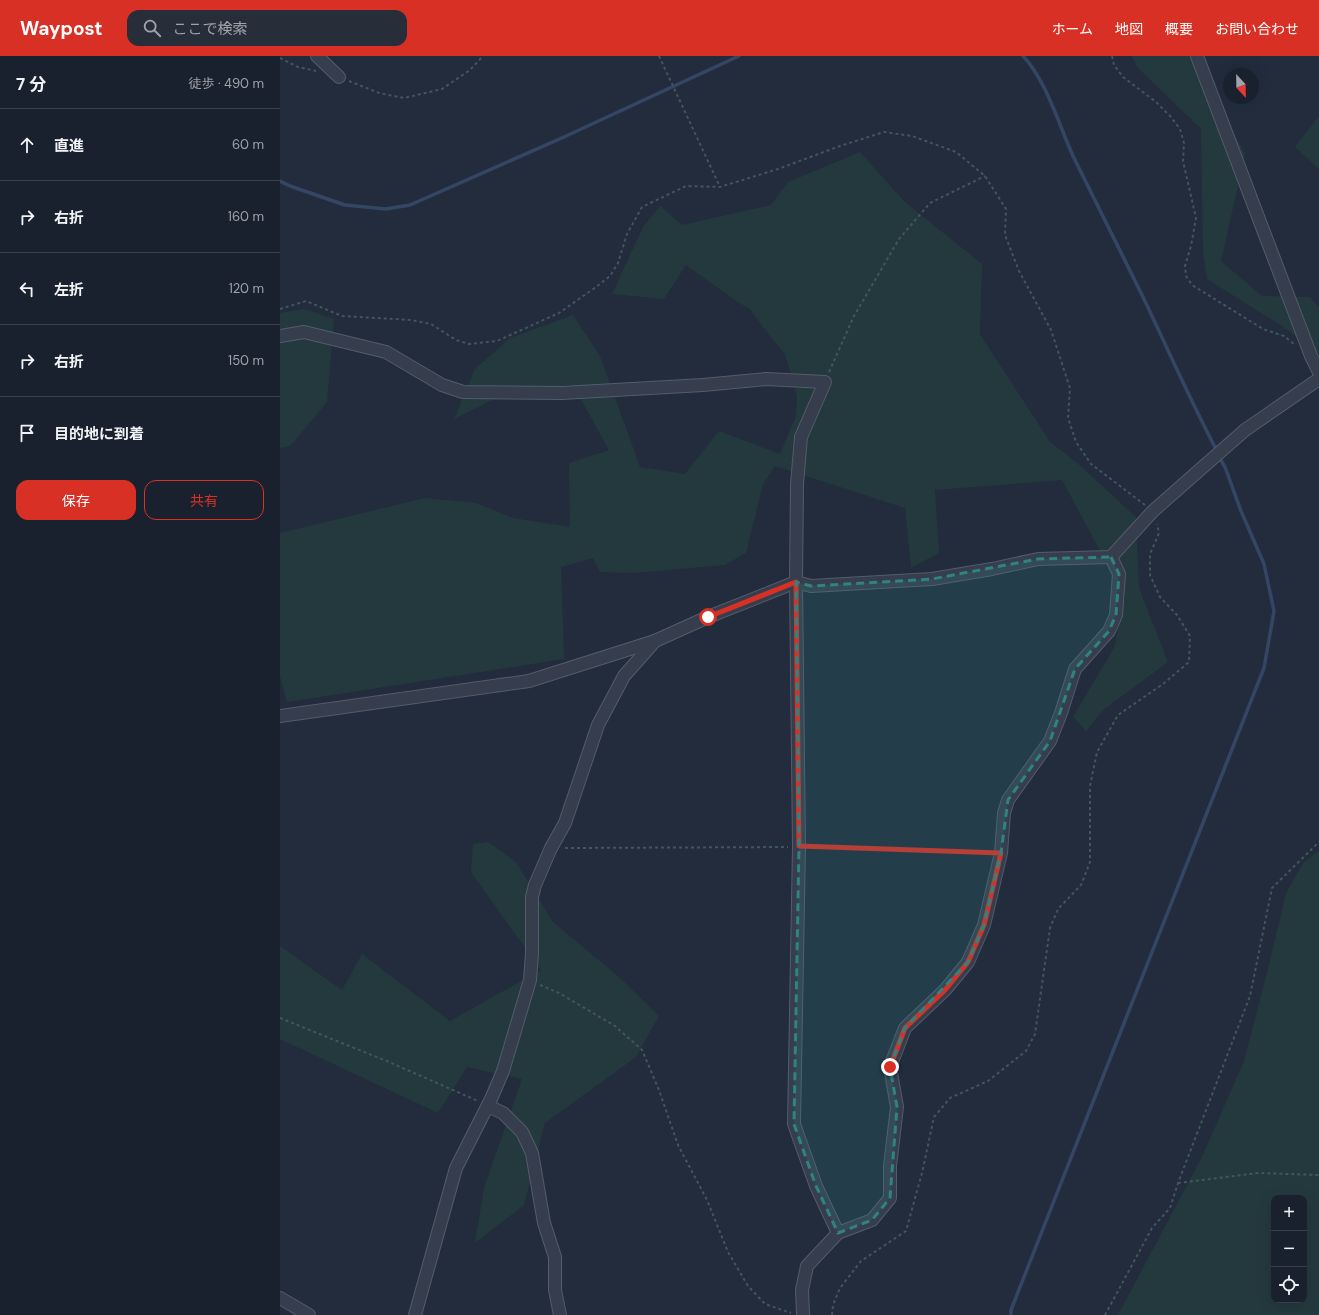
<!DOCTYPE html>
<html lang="ja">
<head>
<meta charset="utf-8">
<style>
  body { margin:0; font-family:"DM Sans","Noto Sans JP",sans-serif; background:#272e3a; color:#f1f3f6 }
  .controls { position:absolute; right:12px; bottom:12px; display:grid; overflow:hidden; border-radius:8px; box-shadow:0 4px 16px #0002 }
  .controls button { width:36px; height:36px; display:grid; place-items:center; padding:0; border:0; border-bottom:1px solid #383e4a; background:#1a212e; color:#f1f3f6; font:20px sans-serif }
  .compass { position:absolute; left:943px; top:12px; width:36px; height:36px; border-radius:50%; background:#1a212e; box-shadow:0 4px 16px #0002; rotate:158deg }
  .stop { position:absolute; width:12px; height:12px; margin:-9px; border:3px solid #d93025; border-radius:50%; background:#fff }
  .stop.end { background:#d93025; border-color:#fff; box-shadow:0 1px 4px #0008 }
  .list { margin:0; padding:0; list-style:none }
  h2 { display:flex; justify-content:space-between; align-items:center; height:52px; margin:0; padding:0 16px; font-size:17px }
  h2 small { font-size:13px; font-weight:400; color:#9fa3aa }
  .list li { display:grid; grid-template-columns:26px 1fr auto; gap:12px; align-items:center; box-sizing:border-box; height:72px; padding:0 16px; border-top:1px solid #383e4a }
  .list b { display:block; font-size:15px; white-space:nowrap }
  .list em { font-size:13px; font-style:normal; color:#9fa3aa }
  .actions { display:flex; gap:8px; padding:12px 16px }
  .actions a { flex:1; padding:9px 0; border:1px solid #d93025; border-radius:12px; text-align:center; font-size:14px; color:#d93025 }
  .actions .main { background:#d93025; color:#fff }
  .icon { flex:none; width:22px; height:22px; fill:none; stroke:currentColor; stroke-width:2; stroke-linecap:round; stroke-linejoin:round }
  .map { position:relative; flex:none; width:1039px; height:1259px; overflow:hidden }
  header { display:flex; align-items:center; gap:24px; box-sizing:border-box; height:56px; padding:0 20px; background:#d93025; color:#fff }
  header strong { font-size:19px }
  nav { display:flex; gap:22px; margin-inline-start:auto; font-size:14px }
  .search { width:280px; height:36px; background:#272e3a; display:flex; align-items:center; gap:10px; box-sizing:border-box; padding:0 14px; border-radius:12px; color:#9fa3aa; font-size:15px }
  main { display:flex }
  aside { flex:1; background:#1a212e }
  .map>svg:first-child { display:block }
  .green { fill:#24393e; fill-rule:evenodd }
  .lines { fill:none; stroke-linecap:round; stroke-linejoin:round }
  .stream { stroke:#354665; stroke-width:3.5 }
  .minor-casing { stroke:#545c6b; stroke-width:14 }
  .path { stroke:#42565b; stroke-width:2; stroke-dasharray:3 3; stroke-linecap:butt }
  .minor { stroke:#363e4d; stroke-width:12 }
  .route { stroke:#d93025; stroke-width:5 }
  .marked { fill:#2f8380; fill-opacity:0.2; stroke:#2f8380; stroke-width:3; stroke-dasharray:8 5; stroke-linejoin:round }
</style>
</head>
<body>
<header>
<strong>Waypost</strong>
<div class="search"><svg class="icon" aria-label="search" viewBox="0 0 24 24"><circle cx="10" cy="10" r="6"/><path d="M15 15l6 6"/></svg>ここで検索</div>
<nav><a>ホーム</a><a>地図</a><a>概要</a><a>お問い合わせ</a></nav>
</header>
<main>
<aside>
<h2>7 分<small>徒歩 · 490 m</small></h2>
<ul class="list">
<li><svg class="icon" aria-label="ahead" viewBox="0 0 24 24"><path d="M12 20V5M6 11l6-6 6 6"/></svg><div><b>直進</b></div><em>60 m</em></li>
<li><svg class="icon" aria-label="right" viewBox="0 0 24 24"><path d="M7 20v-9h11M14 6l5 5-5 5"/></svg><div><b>右折</b></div><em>160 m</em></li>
<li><svg class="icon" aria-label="left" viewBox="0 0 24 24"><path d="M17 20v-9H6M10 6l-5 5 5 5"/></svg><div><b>左折</b></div><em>120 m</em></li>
<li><svg class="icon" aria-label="right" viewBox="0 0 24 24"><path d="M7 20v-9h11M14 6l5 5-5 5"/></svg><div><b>右折</b></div><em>150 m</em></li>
<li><svg class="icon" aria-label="arrive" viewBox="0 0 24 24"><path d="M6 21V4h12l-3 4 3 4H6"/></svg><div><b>目的地に到着</b></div></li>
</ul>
<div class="actions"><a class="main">保存</a><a>共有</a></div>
</aside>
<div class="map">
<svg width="1039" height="1259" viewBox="0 0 1039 1259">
  <rect width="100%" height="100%" fill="#222c3d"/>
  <g class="green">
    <path d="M 852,0 L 913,0 L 965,98 L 941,205 L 982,240 L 1030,241 L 1039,251 L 1039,298 L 1002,270 L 927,223 L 923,197 L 921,73 L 858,12 Z"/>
    <path d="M 1039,60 L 1039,113 L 1015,91 Z"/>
    <path d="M 580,96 L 626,147 L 702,208 L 700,278 L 770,386 L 795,405 L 856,461 L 859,532 L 888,606 L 823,654 L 806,675 L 793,661 L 834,592 L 845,541 L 782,424 L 655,434 L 659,497 L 631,512 L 625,452 L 495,410 L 483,428 L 466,497 L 445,509 L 352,517 L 320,516 L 313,502 L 281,511 L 284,603 L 7,646 L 0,620 L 0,477 L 145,442 L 196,447 L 233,462 L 290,471 L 289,407 L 329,394 L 293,329 L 235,333 L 174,363 L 195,313 L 230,282 L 293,259 L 320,300 L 360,411 L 405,418 L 439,375 L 500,398 L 516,360 L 517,340 L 505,298 L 486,275 L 470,253 L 456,245 L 406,209 L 384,243 L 332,238 L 363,171 L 380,150 L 402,169 L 491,149 L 508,126 Z"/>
    <path d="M 24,253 L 54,263 L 47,346 L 10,390 L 0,392 L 0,257 Z"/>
    <path d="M 208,786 L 236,806 L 273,866 L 339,921 L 379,960 L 356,1001 L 265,1067 L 244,1149 L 195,1187 L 204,1132 L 242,1023 L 187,1011 L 158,1057 L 0,983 L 0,890 L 62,934 L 82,898 L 170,965 L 261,914 L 191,816 L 193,788 Z"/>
    <path d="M 1039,795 L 1039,1259 L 838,1259 L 922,1101 L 964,1005 L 989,909 L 1006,837 L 1024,806 ZM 994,1142 L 1024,1142 L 1024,1244 L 994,1244 Z"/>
  </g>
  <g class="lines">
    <g class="stream">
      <path d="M 743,0 C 766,24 779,69 793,100 C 816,146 839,192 862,239 C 887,291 910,344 937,395"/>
      <path d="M 0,125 L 10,130 L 65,149 L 106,153 L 130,149 L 284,81 L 459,0"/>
      <path d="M 731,1259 L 731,1254 L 984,612 L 994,555 L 984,508 L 961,455 L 945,411 L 939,401"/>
    </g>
    <defs>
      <g id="minor">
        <path d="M 37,0 L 59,21"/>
        <path d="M 917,0 L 1031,300 L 1039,316"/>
        <path d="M 0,280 L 24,276 L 106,296 L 162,329 L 183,336 L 282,337 L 423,329 L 486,323 L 545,326 L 521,381 L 517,428 L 516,526 L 519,790 L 514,1068 L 536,1130 L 558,1177"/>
        <path d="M 0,660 L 249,625 L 375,585"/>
        <path d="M 208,1050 L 223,1057 L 242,1076 L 252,1097 L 264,1167 L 275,1201 L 275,1234 L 280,1259"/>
        <path d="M 0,1242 L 29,1259"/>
        <path d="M 135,1259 L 176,1112 L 211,1043 L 223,1015 L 250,924 L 252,897 L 252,841 L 255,829 L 271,792 L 285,767 L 318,669 L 344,620 L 375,585 L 428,561 L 516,526 L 531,530 L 652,523 L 712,513 L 758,503 L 831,501 L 873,455 L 965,374 L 1039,323"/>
        <path d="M 523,1259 L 522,1234 L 527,1210 L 558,1177 L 592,1164 L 610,1142 L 610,1110 L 617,1051 L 610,1011 L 625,972 L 665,934 L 688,906 L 704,869 L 721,797 L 724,757 L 728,744 L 770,685 L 781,657 L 795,613 L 829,575 L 836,559 L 839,518 L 831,501"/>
      </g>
    </defs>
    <use href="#minor" class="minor-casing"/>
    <g class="path">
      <path d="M 379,0 L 440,131"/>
      <path d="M 832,0 L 834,9 L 843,21 L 876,46 L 891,61 L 900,73 L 904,87 L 903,105 L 916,162 L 911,190 L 905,210 L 906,220 L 912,229 L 983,273 L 1004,280 L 1014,288"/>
      <path d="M 0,2 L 18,11 L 36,15"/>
      <path d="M 69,25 L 99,37 L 124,42 L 162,33 L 190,14 L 203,0"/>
      <path d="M 0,253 L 26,245 L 62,260 L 131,264 L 151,268 L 176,284 L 189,288 L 217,285 L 279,257 L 316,231 L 330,220 L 338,207 L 347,178 L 362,151 L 406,130 L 440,131 L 498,113 L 560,90 L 604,76 L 632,80 L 676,96 L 705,120 L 726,153 L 725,179 L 739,215 L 771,274 L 790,332 L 788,362 L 796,386 L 811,408 L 865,449"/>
      <path d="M 549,316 L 574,260 L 619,183 L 650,147 L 705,120"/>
      <path d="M 531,791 L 710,797"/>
      <path d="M 285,792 L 508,791"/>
      <path d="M 260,929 L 279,937 L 335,970 L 362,994 L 379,1034 L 398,1089 L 427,1144 L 448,1196 L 468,1230 L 485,1248 L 511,1257"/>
      <path d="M 0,962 L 109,1006 L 198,1045"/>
      <path d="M 898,1127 L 978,1117 L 1039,1119"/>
      <path d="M 552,1259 L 553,1249 L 560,1232 L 581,1205 L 626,1175 L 642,1117 L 654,1061 L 670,1042 L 708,1025 L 746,995 L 755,978 L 770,872 L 778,853 L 801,829 L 810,806 L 810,730 L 817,696 L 838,659 L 883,628 L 909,606 L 910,580 L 897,559 L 880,541 L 870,519 L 870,498 L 879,477 L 877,468"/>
      <path d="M 825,1259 L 872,1172 L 890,1152 L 898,1127 L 970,940 L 992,832 L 1039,786"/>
    </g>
    <use href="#minor" class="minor"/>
  </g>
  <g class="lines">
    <path class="route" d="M 428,561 L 516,526 L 519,790 L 721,797 L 704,869 L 688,906 L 665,934 L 625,972 L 610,1011"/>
  </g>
  <path class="marked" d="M 831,501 L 839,518 L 836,559 L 829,575 L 795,613 L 770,685 L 728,744 L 721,797 L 704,869 L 688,906 L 625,972 L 610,1011 L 617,1051 L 610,1142 L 592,1164 L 558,1177 L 536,1130 L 514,1068 L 519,790 L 516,526 L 531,530 L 652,523 L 758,503 Z"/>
</svg>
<div class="controls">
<button>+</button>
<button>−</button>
<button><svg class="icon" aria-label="locate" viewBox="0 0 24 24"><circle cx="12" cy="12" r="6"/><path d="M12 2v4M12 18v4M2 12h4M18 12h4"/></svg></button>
</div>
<svg class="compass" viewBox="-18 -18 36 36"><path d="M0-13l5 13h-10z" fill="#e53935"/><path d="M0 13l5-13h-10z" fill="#9fa3aa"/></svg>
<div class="stop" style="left:428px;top:561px"></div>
<div class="stop end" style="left:610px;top:1011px"></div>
</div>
</main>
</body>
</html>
